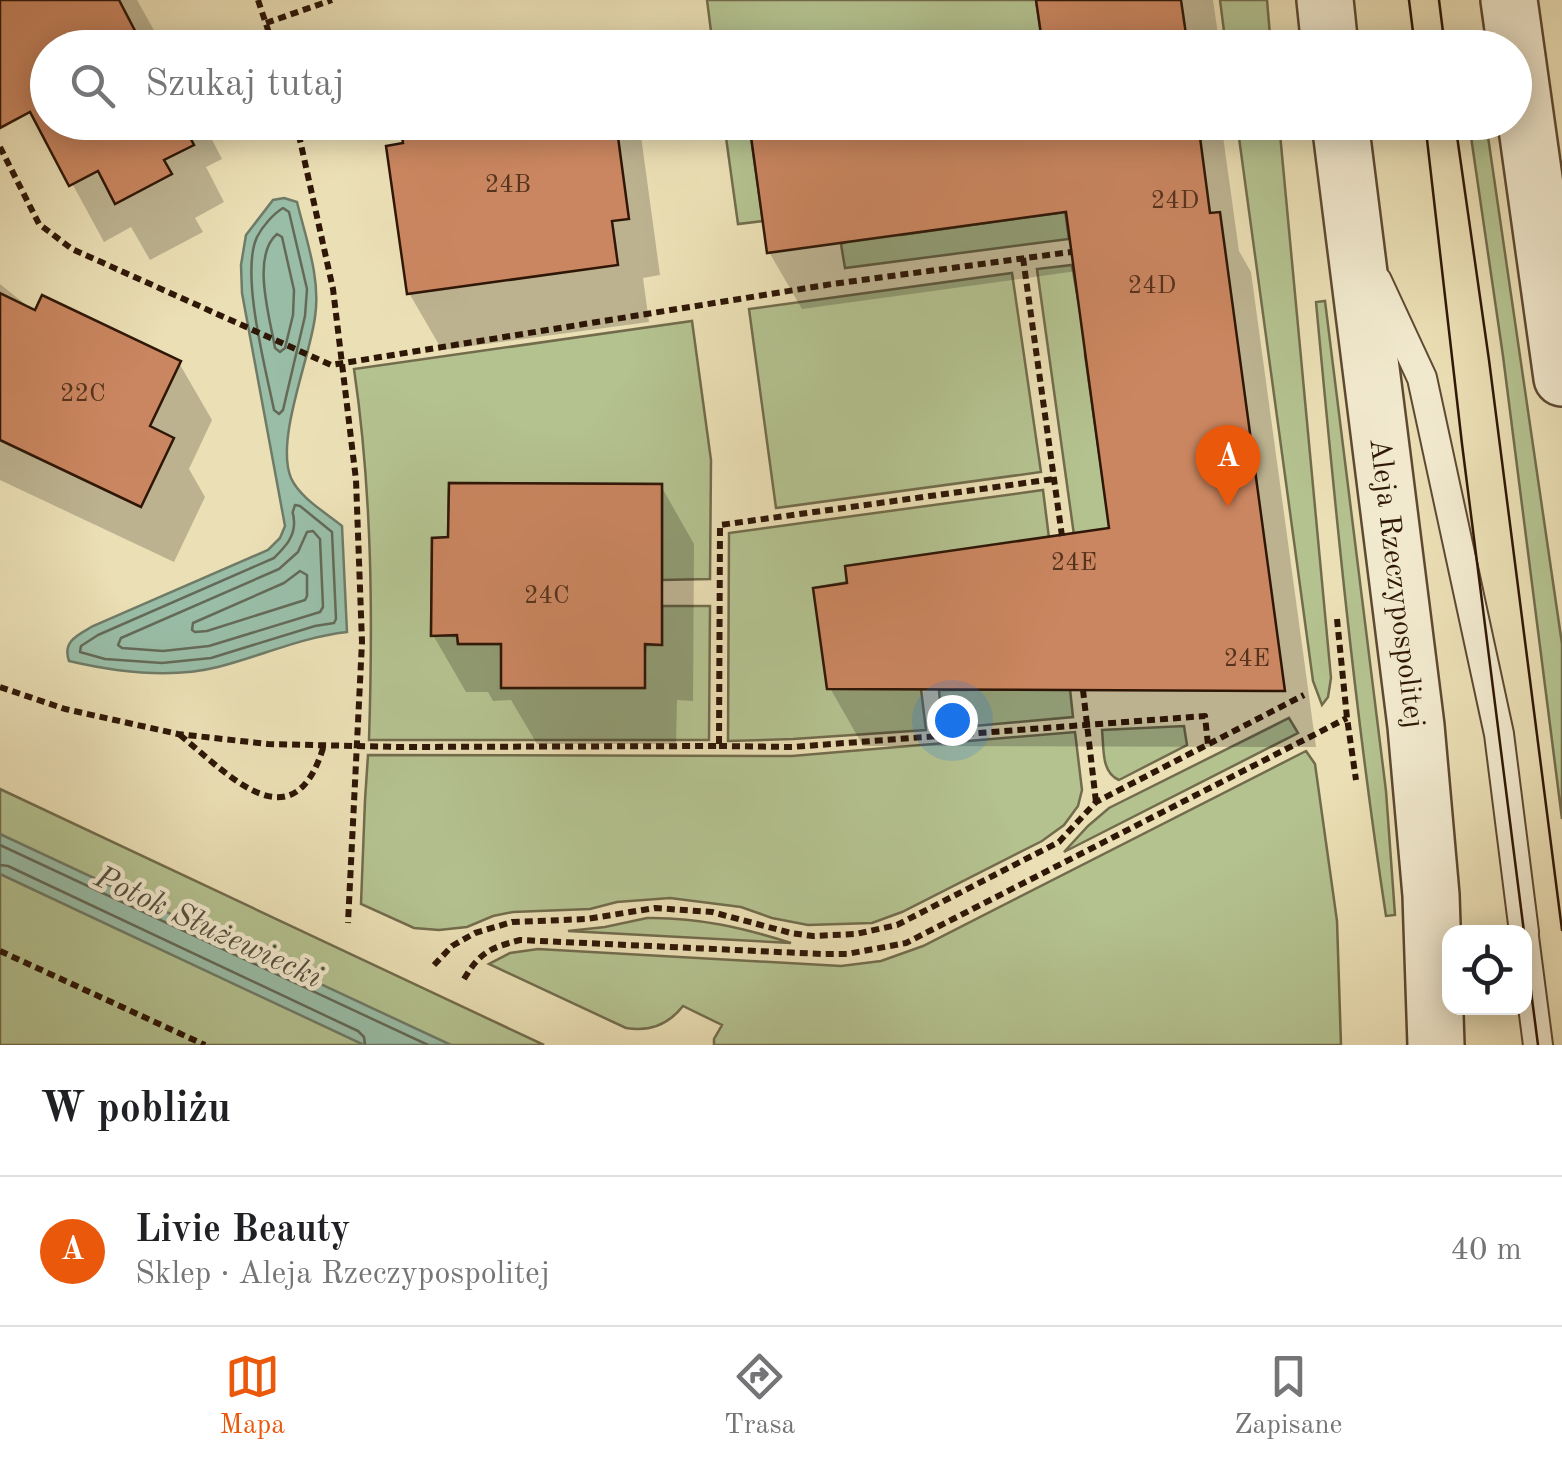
<!DOCTYPE html>
<html lang="pl">
<head>
<meta charset="utf-8">
<style>
  body { margin:0; font-family:"Old Standard TT",serif; background:#f2f2f2; color:#202124 }
  .controls { position:absolute; right:30px; bottom:30px; display:grid; overflow:hidden; border-radius:20px; box-shadow:0 5px 25px #0003 }
  .controls button { width:90px; height:90px; display:grid; place-items:center; padding:0; border:0; border-bottom:2px solid #e0e0e0; background:#fff; color:#202124; font:50px sans-serif }
  .you { position:absolute; left:952px; top:720px; width:35px; height:35px; margin:-25px; border:8px solid #fff; border-radius:50%; background:#1a73e8; box-shadow:0 0 0 15px #1a73e833 }
  .badge { display:grid; place-items:center; width:65px; height:65px; border-radius:50%; background:#ea580c; color:#fff; font-size:32px; font-weight:700 }
  .pin { position:absolute; translate:-50% -82px; filter:drop-shadow(0 2px 5px #0008) }
  .pin::after { content:''; position:absolute; top:52px; width:35px; height:30px; background:inherit; clip-path:polygon(0 0,100% 0,50% 100%) }
  .list { margin:0; padding:0; list-style:none }
  h2 { display:flex; justify-content:space-between; align-items:center; height:130px; margin:0; padding:0 40px; font-size:42px }
  h2 small { font-size:32px; font-weight:400; color:#757577 }
  .list li { display:grid; grid-template-columns:65px 1fr auto; gap:30px; align-items:center; box-sizing:border-box; height:150px; padding:0 40px; border-top:2px solid #e0e0e0 }
  .list b { display:block; font-size:38px; white-space:nowrap }
  .list p { margin:0; font-size:32px; white-space:nowrap; color:#757577 }
  .list em { font-size:32px; font-style:normal; color:#757577 }
  .icon { flex:none; width:55px; height:55px; fill:none; stroke:currentColor; stroke-width:2; stroke-linecap:round; stroke-linejoin:round }
  .map { position:relative; flex:none; width:1562px; height:1045px; overflow:hidden }
  .search { position:absolute; background:#fff; box-shadow:0 5px 25px #0003; left:30px; right:30px; top:30px; height:110px; display:flex; align-items:center; gap:25px; box-sizing:border-box; padding:0 35px; border-radius:55px; color:#757577; font-size:38px }
  .sheet { height:280px; background:#fff }
  nav { display:flex; justify-content:space-around; align-items:center; box-sizing:border-box; height:140px; border-top:2px solid #e0e0e0; background:#fff; font-size:28px; color:#757577 }
  nav a { display:grid; justify-items:center; gap:5px }
  nav .on { color:#ea580c }
  .map>svg:first-child { display:block }
  .green { fill:#b4c290; stroke:#726c4c; stroke-width:2.5 }
  .water { fill:#99bda7; stroke:#6f7b67; stroke-width:2.5 }
  .shadow { fill:#0003 }
  .lines { fill:none; stroke-linecap:round; stroke-linejoin:round }
  .shore { stroke:#646a57; stroke-width:2.5 }
  .building { fill:#ca8660; stroke:#2f1707; stroke-width:2.5 }
  .service-casing { stroke:#5e4932; stroke-width:32 }
  .tertiary-casing { stroke:#5e4932; stroke-width:60 }
  .path { stroke:#2f1707; stroke-width:6; stroke-dasharray:8 5; stroke-linecap:butt }
  .service { stroke:#f2eacf; stroke-width:28 }
  .tertiary { stroke:#f2eacf; stroke-width:55 }
  .tram { stroke:#2f1707; stroke-width:2.5 }
  .labels { text-anchor:middle; stroke-width:9; stroke-linejoin:round; paint-order:stroke }
  .number-label { font-size:25px; fill:#56331d }
  .street-label { font-size:30px; fill:#2f1707; stroke:#f2eacf }
  .water-label { font-size:32px; font-style:italic; fill:#54513f; stroke:#f2eacf }
</style>
</head>
<body>
<div class="map">
<svg width="1562" height="1045" viewBox="0 0 1562 1045">
  <rect width="100%" height="100%" fill="#ebdfb5"/>
  <filter id="stains"><feTurbulence type="fractalNoise" baseFrequency=".002" numOctaves="4"/><feColorMatrix values="0 0 0 0 .2 0 0 0 0 .09 0 0 0 0 .02 0 0 0 .5 -.17"/></filter>
  <radialGradient id="worn" r=".72"><stop offset=".6" stop-color="#630" stop-opacity="0"/><stop offset="1" stop-color="#630" stop-opacity=".3"/></radialGradient>
  <g class="green">
    <path d="M 707,0 L 1036,0 L 1043,47 L 713,47 Z"/>
    <path d="M 1220,0 L 1267,0 L 1271,47 L 1226,47 Z"/>
    <path d="M 724,123 L 749,123 L 763,221 L 738,224 Z"/>
    <path d="M 1237,123 L 1279,123 L 1331,678 L 1328,697 L 1322,705 L 1313,681 Z"/>
    <path d="M 1469,123 L 1486,123 L 1562,644 L 1562,819 L 1503,356 Z"/>
    <path d="M 1064,203 L 1069,239 L 845,268 L 841,244 L 846,242 L 844,233 L 901,235 L 1057,213 Z"/>
    <path d="M 1072,265 L 1078,300 L 1087,299 L 1085,355 L 1110,529 L 1074,535 L 1037,269 Z"/>
    <path d="M 1012,273 L 1041,472 L 776,508 L 749,309 Z"/>
    <path d="M 1325,301 L 1386,791 L 1395,915 L 1386,916 C 1355,713 1335,507 1316,302 Z"/>
    <path d="M 692,321 L 711,460 L 710,579 L 662,580 L 662,484 L 449,483 L 448,538 L 432,538 L 431,635 L 457,636 L 458,644 L 501,644 L 502,688 L 644,688 L 645,645 L 662,645 L 662,606 L 710,606 L 709,740 L 369,740 C 373,616 372,491 354,369 Z"/>
    <path d="M 1043,490 L 1049,538 L 846,566 L 848,582 L 814,588 L 921,689 L 926,730 L 793,739 L 728,741 L 729,533 Z"/>
    <path d="M 1070,689 L 1073,717 L 942,729 L 939,690 Z"/>
    <path d="M 1289,718 L 1298,733 L 1064,852 L 1088,826 L 1109,808 Z"/>
    <path d="M 1184,726 L 1187,745 L 1119,780 C 1101,773 1104,748 1102,730 Z"/>
    <path d="M 1075,732 L 1082,790 L 1078,806 L 1064,825 L 1042,841 L 902,912 L 872,923 L 808,925 L 772,918 L 741,907 L 670,898 L 617,902 L 590,909 L 513,912 L 493,916 L 467,927 L 439,930 L 414,928 L 361,904 L 365,800 L 368,755 L 792,756 Z"/>
    <path d="M 1306,751 L 1315,764 L 1337,921 L 1341,1045 L 714,1045 L 714,1039 L 722,1025 L 683,1006 C 669,1024 650,1032 626,1028 L 489,964 L 510,953 L 538,949 L 841,966 L 881,961 L 923,946 Z"/>
    <path d="M 0,789 L 544,1045 L 0,1045 Z"/>
    <path d="M 647,918 C 697,917 744,928 791,943 L 568,931 L 605,927 Z"/>
  </g>
  <g class="water">
    <path d="M 284,198 L 297,202 C 306,239 321,279 315,317 C 310,358 275,440 291,478 C 300,498 325,512 342,526 L 347,632 C 302,637 261,656 218,667 C 170,679 116,672 69,661 C 62,641 78,635 93,626 L 268,550 L 280,538 L 285,526 L 242,293 L 241,265 L 246,235 L 273,200 Z"/>
    <path d="M 0,834 L 451,1045 L 364,1045 L 0,874 Z"/>
  </g>
  <g class="shadow">
    <path d="M 0,0 L 137,0 L 164,48 L 48,48 L 48,122 L 203,122 L 222,159 L 206,167 L 224,202 L 195,218 L 203,232 L 150,260 L 131,227 L 104,242 L 0,51 Z"/>
    <path d="M 1038,0 L 1213,0 L 1220,48 L 1044,48 Z"/>
    <path d="M 402,122 L 633,122 L 641,136 L 660,275 L 643,278 L 649,322 L 442,350 L 409,293 Z"/>
    <path d="M 752,122 L 1221,122 L 1239,251 L 1251,272 L 1316,747 L 863,746 L 830,688 L 1112,530 L 1077,271 L 802,309 L 769,252 Z"/>
    <path d="M 0,284 L 36,313 L 179,363 L 212,420 L 189,469 L 205,497 L 174,562 L 0,480 Z"/>
    <path d="M 661,486 L 694,544 L 693,701 L 677,700 L 676,744 L 537,744 L 511,700 L 493,701 L 488,692 L 466,692 L 433,635 L 451,540 Z"/>
  </g>
  <g class="lines">
    <g class="shore">
      <path d="M 283,208 L 289,212 L 307,289 L 305,316 L 283,410 L 279,414 L 274,410 C 266,370 240,273 257,237 C 262,227 273,214 283,208 Z"/>
      <path d="M 277,234 L 282,237 L 294,290 L 293,315 L 285,348 L 280,352 L 275,348 C 270,318 251,256 277,234 Z"/>
      <path d="M 295,505 L 300,506 L 332,532 L 336,619 L 334,623 L 315,626 L 211,658 L 162,663 L 105,659 L 80,652 L 81,646 L 98,635 L 274,558 C 285,547 295,537 294,521 C 293,507 291,518 295,505 Z"/>
      <path d="M 313,531 L 320,539 L 323,607 L 320,612 L 209,646 L 163,651 L 122,648 L 118,645 L 121,638 L 279,569 L 298,552 L 307,532 Z"/>
      <path d="M 300,571 L 307,575 L 307,596 L 305,600 L 207,631 L 195,632 L 192,630 L 193,623 L 284,583 Z"/>
      <path d="M 0,845 L 428,1045"/>
      <path d="M 0,865 L 8,866 L 358,1031 L 364,1037 L 365,1045"/>
    </g>
  </g>
  <g class="building">
    <path d="M 0,0 L 119,0 L 144,48 L 48,48 L 48,122 L 182,122 L 194,145 L 164,160 L 172,174 L 115,204 L 98,171 L 69,186 L 30,112 L 0,128 Z"/>
    <path d="M 1036,0 L 1181,0 L 1188,48 L 1043,48 Z"/>
    <path d="M 400,122 L 616,122 L 629,219 L 612,221 L 618,265 L 407,294 L 386,146 L 403,143 Z"/>
    <path d="M 749,122 L 1198,122 L 1210,213 L 1220,212 L 1285,691 L 827,689 L 813,588 L 847,583 L 845,566 L 1109,528 L 1066,212 L 767,253 Z"/>
    <path d="M 0,293 L 35,310 L 42,295 L 181,361 L 150,426 L 174,438 L 141,507 L 0,440 Z"/>
    <path d="M 449,483 L 662,484 L 662,645 L 645,644 L 645,688 L 501,688 L 501,644 L 458,644 L 457,635 L 431,636 L 432,538 L 448,537 Z"/>
  </g>
  <g class="lines">
    <defs>
      <g id="service">
        <path d="M 1377,281 L 1422,378 L 1499,734 L 1524,932"/>
        <path d="M 1524,937 L 1538,1045"/>
      </g>
      <g id="tertiary">
        <path d="M 1325,0 L 1330,48"/>
        <path d="M 1509,0 L 1562,378"/>
        <path d="M 1340,122 L 1416,726 L 1431,895 L 1436,1045"/>
      </g>
    </defs>
    <use href="#service" class="service-casing"/>
    <use href="#tertiary" class="tertiary-casing"/>
    <g class="path">
      <path d="M 258,0 L 274,48"/>
      <path d="M 266,23 L 332,0"/>
      <path d="M 296,122 L 333,289 L 356,480 L 362,642 L 348,923"/>
      <path d="M 0,147 L 39,224 L 72,249 L 331,365 L 832,284 L 1071,252"/>
      <path d="M 1023,258 L 1062,536"/>
      <path d="M 1337,619 L 1347,718 L 1356,780"/>
      <path d="M 0,687 L 65,709 L 178,734 L 268,744 L 400,747 L 719,746 L 720,525 L 1054,479"/>
      <path d="M 1083,690 L 1096,802"/>
      <path d="M 180,735 C 229,775 294,847 324,745"/>
      <path d="M 719,746 L 792,747 L 1205,716 L 1208,745"/>
      <path d="M 0,951 L 205,1045"/>
      <path d="M 434,965 L 452,946 L 475,933 L 512,922 L 587,919 L 655,908 L 712,912 L 791,933 L 813,936 L 856,934 L 897,925 L 1059,842 L 1096,802 L 1304,695"/>
      <path d="M 464,979 C 480,952 490,948 520,940 L 822,954 L 847,954 L 906,943 L 1347,718"/>
    </g>
    <use href="#service" class="service"/>
    <use href="#tertiary" class="tertiary"/>
    <g class="tram">
      <path d="M 1409,0 L 1415,48"/>
      <path d="M 1439,0 L 1445,48"/>
      <path d="M 1425,122 L 1462,444 L 1524,932"/>
      <path d="M 1455,122 L 1489,360 L 1562,930"/>
      <path d="M 1524,937 L 1538,1045"/>
    </g>
  </g>
  <g class="labels">
    <g class="number-label">
      <text x="508" y="192">24B</text>
      <text x="1175" y="208">24D</text>
      <text x="1152" y="293">24D</text>
      <text x="83" y="401">22C</text>
      <text x="1074" y="570">24E</text>
      <text x="547" y="603">24C</text>
      <text x="1247" y="666">24E</text>
    </g>
    <g class="street-label">
      <text transform="translate(1398 583) rotate(83)" y="10">Aleja Rzeczypospolitej</text>
    </g>
    <g class="water-label">
      <text transform="translate(209 926) rotate(25)" y="11">Potok Służewiecki</text>
    </g>
  </g>
  <rect width="100%" height="100%" filter="url(#stains)"/>
  <rect width="100%" height="100%" fill="url(#worn)"/>
</svg>
<div class="controls">
<button><svg class="icon" aria-label="locate" viewBox="0 0 24 24"><circle cx="12" cy="12" r="6"/><path d="M12 2v4M12 18v4M2 12h4M18 12h4"/></svg></button>
</div>
<div class="you"></div>
<div class="pin badge" style="left:1228px;top:507px">A</div>
<div class="search"><svg class="icon" aria-label="search" viewBox="0 0 24 24"><circle cx="10" cy="10" r="6"/><path d="M15 15l6 6"/></svg>Szukaj tutaj</div>
</div>
<section class="sheet">
<h2>W pobliżu<small></small></h2>
<ul class="list">
<li><span class="badge">A</span><div><b>Livie Beauty</b><p>Sklep · Aleja Rzeczypospolitej</p></div><em>40 m</em></li>
</ul>
</section>
<nav>
<a class="on"><svg class="icon" aria-label="map" viewBox="0 0 24 24"><path d="M3 6l6-2 6 2 6-2v14l-6 2-6-2-6 2zM9 4v14M15 6v14"/></svg>Mapa</a>
<a><svg class="icon" aria-label="directions" viewBox="0 0 24 24"><path d="M12 3l9 9-9 9-9-9zM9 14v-3h6M13 9l2 2-2 2"/></svg>Trasa</a>
<a><svg class="icon" aria-label="saved" viewBox="0 0 24 24"><path d="M7 4h10v16l-5-4-5 4z"/></svg>Zapisane</a>
</nav>
</body>
</html>
